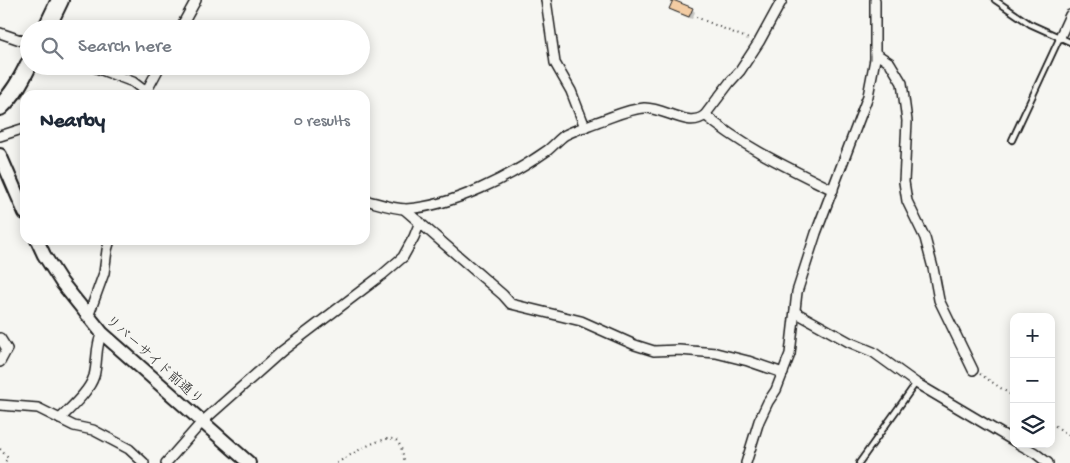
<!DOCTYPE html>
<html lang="en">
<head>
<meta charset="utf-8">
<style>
  body { margin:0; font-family:"Gochi Hand","Klee One",sans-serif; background:#f2f2f3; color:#1f2937 }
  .controls { position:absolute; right:15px; bottom:15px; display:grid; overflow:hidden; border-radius:10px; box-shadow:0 2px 12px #0003 }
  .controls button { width:45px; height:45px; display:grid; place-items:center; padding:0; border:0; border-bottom:1px solid #e0e1e3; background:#fff; color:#1f2937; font:25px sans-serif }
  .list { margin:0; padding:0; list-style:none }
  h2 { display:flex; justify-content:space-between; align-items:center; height:65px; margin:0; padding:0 20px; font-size:21px }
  h2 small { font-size:16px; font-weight:400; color:#747a83 }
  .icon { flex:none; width:28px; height:28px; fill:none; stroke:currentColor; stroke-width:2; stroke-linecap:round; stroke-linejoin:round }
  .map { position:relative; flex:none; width:1070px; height:463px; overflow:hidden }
  .search { position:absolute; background:#fff; box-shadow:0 2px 12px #0003; left:20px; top:20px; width:350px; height:55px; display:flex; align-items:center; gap:12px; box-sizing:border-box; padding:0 18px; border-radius:28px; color:#747a83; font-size:19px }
  .panel { position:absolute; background:#fff; box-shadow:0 2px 12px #0003; left:20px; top:90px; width:350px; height:155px; border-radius:15px }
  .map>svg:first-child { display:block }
  .shadow { fill:#0003 }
  .building { fill:#f3cca3; stroke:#1c1c1c }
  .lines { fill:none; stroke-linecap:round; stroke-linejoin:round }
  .lane-casing { stroke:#1c1c1c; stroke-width:8 }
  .street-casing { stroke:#1c1c1c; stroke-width:12 }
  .secondary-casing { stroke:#1c1c1c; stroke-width:16 }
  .highway-casing { stroke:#1c1c1c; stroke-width:20 }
  .path { stroke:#1c1c1c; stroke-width:2; stroke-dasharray:1 4; stroke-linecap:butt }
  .lane { stroke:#f6f6f2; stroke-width:4.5 }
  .street { stroke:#f6f6f2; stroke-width:9 }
  .secondary { stroke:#f6f6f2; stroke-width:12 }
  .highway { stroke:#f6f6f2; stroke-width:16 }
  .labels { text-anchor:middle; stroke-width:4; stroke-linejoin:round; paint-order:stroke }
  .street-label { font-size:14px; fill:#1c1c1c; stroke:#f6f6f2 }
</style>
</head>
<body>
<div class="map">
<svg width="1070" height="463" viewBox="0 0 1070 463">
  <rect width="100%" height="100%" fill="#f6f6f2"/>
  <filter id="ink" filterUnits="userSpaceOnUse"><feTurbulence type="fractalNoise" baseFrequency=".02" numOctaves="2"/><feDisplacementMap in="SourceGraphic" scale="10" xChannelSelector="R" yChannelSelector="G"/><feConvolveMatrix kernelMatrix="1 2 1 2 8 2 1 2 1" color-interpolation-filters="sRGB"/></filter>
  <g filter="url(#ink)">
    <path class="shadow" d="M 670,8 L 692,9 L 695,12 L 692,19 L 674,12 Z"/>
    <path class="building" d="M 673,0 L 693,8 L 689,17 L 669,9 Z"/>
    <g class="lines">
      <defs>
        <g id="lane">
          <path d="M 995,0 L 1030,24 L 1070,42"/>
          <path d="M 1012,140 L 1060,37"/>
          <path d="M 859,463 L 916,383"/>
        </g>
        <g id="street">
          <path d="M 546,0 L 555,63 L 571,91 L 585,127"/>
          <path d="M 180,29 L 196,0"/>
          <path d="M 0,33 L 29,43"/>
          <path d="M 1060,37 L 1070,15"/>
          <path d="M 875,53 L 890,63 L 902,83 L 907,121 L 904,182 L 907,201 L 925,238 L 933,268 L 939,300 L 973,370"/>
          <path d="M 91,66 L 133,82 L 150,95"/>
          <path d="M 146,92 L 160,66"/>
          <path d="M 705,115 C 743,147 789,168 833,190"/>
          <path d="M 0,136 L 25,128"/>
          <path d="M 365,200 C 377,203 393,209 406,209 C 453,206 510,177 548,150 C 554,145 559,139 565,135 C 575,130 587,126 597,122 C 612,117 628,109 644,108 C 664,107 689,129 705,115 L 730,82 L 740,71 L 759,42 L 782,0"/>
          <path d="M 404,209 L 503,295 L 511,304 L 581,321 L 635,345 L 654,351 L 679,350 L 716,353 L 748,361 L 783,373"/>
          <path d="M 795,312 L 849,342 L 873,352 L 916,383 L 1014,441"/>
          <path d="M 88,317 L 104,273 L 107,250 L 110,240"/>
          <path d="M 0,338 L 7,349 L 0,362"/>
          <path d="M 0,405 L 38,408 L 74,426 L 93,430 L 129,449 L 144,463"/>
          <path d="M 60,419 C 71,407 89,392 94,376 C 98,362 95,346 102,333"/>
          <path d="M 1019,444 L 1035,453 L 1048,463"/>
          <path d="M 166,463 L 202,422 L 282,351 L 382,275 L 403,257 L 414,237 L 420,222"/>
          <path d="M 746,463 L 759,421 L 768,402 L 776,390 L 790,354 L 797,292 L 816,233 L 868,96 L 875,59 L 875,0"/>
        </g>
        <g id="secondary">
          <path d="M 0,155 L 25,213"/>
          <path d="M 37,240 L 44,255 L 62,283 L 102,333 L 249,463"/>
        </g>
        <g id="highway">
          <path d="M 46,29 L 60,0"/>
          <path d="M 0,107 C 13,95 21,80 29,64"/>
        </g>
      </defs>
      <use href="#lane" class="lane-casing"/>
      <use href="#street" class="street-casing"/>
      <use href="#secondary" class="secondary-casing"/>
      <use href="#highway" class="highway-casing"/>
      <g class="path">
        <path d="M 696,17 L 751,40"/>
        <path d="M 980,374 L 1014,397"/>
        <path d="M 1051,423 L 1070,436"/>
        <path d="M 0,449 L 8,458 L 4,463"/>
        <path d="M 337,463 C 347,457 387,431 397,441 C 402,446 403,456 405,463"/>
      </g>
      <use href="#lane" class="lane"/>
      <use href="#street" class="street"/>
      <use href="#secondary" class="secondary"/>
      <use href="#highway" class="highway"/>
    </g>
  </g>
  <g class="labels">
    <g class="street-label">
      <text transform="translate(155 359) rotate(42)" y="5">リバーサイド前通り</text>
    </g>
  </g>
</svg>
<div class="controls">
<button>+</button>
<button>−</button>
<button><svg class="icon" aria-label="layers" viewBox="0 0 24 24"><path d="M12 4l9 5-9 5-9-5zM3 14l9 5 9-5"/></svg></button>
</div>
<div class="search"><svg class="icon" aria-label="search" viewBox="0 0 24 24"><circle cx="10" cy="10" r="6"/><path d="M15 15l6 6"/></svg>Search here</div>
<section class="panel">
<h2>Nearby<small>0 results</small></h2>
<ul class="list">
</ul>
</section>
</div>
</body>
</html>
